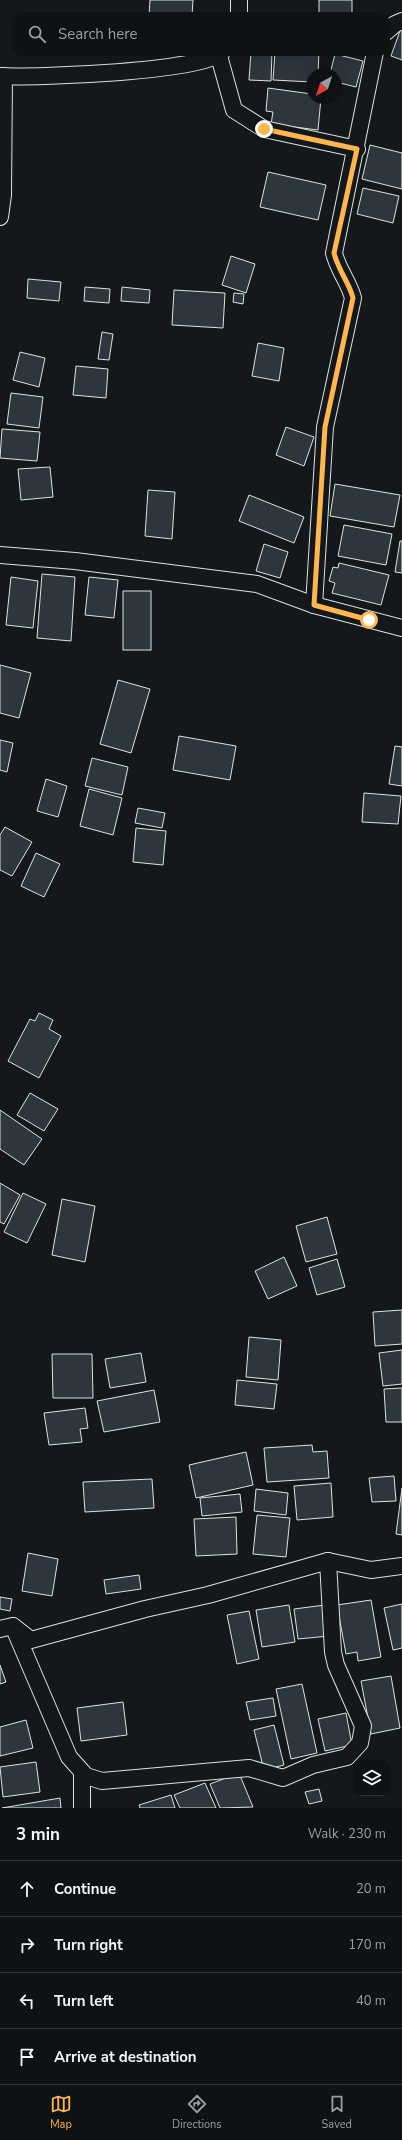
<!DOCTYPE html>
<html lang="en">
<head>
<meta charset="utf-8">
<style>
  body { margin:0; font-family:"Nunito Sans",sans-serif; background:#181b1e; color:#f1f3f6 }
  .controls { position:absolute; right:12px; bottom:12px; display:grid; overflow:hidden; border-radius:8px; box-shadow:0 4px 16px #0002 }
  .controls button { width:36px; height:36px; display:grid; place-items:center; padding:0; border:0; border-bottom:1px solid #2f3234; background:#0f1215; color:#f1f3f6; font:20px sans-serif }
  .compass { position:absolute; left:306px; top:68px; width:36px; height:36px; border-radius:50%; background:#0f1215; box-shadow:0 4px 16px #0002; rotate:219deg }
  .stop { position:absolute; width:12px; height:12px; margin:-9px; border:3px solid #ffb74d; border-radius:50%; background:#fff }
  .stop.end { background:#ffb74d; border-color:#fff; box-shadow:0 1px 4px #0008 }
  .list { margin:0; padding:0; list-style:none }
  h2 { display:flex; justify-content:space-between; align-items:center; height:52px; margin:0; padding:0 16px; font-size:17px }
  h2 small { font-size:13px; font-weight:400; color:#9b9ea0 }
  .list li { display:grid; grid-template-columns:26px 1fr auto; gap:12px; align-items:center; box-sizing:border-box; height:56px; padding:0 16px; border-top:1px solid #2f3234 }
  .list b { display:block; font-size:15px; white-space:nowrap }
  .list em { font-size:13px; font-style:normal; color:#9b9ea0 }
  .icon { flex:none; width:22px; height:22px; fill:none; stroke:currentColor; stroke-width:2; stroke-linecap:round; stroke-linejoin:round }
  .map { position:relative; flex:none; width:402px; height:1808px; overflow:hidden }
  .search { position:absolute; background:#0f1215; box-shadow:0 4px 16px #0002; left:12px; right:12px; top:12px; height:44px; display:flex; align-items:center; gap:10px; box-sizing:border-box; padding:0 14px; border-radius:12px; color:#9b9ea0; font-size:15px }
  .sheet { height:276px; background:#0f1215 }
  nav { display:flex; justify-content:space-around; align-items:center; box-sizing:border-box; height:56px; border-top:1px solid #2f3234; background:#0f1215; font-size:11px; color:#9b9ea0 }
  nav a { display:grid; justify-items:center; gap:2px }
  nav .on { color:#ffb74d }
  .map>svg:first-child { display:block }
  .building { fill:#2c363c; stroke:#d8e6dc }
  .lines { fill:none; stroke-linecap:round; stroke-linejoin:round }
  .street-casing { stroke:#d8e6dc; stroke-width:18 }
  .street { stroke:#14181c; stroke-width:16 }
  .route { stroke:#ffb74d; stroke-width:5 }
</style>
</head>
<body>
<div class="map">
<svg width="402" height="1808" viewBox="0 0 402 1808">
  <rect width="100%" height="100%" fill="#14181c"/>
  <g class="building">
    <path d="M 150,0 L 193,0 L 192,16 L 149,16 Z"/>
    <path d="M 319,0 L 352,0 L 352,16 L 319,15 Z"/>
    <path d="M 401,28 L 402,28 L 402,60 L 391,56 Z"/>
    <path d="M 251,52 L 272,52 L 271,81 L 249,80 Z"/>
    <path d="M 275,52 L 319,52 L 318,74 L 312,74 L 312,82 L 273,80 Z"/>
    <path d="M 335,54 L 363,61 L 356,87 L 336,82 L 336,74 L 330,74 Z"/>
    <path d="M 268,88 L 312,94 L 312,98 L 321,98 L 318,130 L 271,124 L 273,112 L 266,111 Z"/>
    <path d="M 370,145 L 402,153 L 402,189 L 362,179 Z"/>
    <path d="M 268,172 L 326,185 L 318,220 L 260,207 Z"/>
    <path d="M 363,188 L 399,196 L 393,223 L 357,214 Z"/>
    <path d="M 231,256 L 255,264 L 246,293 L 222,285 Z"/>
    <path d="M 28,279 L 61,282 L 59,301 L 27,298 Z"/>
    <path d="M 85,287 L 110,289 L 109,303 L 84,301 Z"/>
    <path d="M 122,287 L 150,290 L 149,303 L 121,301 Z"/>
    <path d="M 174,290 L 225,293 L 223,328 L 172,325 Z"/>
    <path d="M 234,293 L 244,294 L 243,304 L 233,302 Z"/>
    <path d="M 102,332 L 113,334 L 109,360 L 98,359 Z"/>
    <path d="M 258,343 L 284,348 L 279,381 L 252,376 Z"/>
    <path d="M 20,352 L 45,358 L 39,387 L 13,380 Z"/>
    <path d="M 76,366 L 108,369 L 106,398 L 73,395 Z"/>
    <path d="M 11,393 L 43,397 L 39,428 L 7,424 Z"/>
    <path d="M 286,427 L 314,437 L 304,466 L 276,455 Z"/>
    <path d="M 2,429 L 40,432 L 37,461 L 0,458 Z"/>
    <path d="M 50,467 L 53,497 L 21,500 L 18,469 Z"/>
    <path d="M 335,484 L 400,495 L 394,527 L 330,516 Z"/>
    <path d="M 148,490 L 175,492 L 172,539 L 145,536 Z"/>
    <path d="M 249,495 L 304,517 L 294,543 L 239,521 Z"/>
    <path d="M 344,525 L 392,534 L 386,565 L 338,556 Z"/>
    <path d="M 400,541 L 402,541 L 402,573 L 395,572 Z"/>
    <path d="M 264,544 L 288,552 L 280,578 L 256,571 Z"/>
    <path d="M 339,563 L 389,575 L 381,605 L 332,593 L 335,583 L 329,581 L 333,567 L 338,568 Z"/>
    <path d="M 42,574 L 75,577 L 71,641 L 37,638 Z"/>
    <path d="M 11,577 L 38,581 L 33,628 L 6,625 Z"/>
    <path d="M 89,577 L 118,580 L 114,618 L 85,615 Z"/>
    <rect x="123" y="591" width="28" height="59"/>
    <path d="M 0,665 L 31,673 L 19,718 L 0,713 Z"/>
    <path d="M 118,680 L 150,689 L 131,753 L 100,744 Z"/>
    <path d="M 179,736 L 236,746 L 230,780 L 173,770 Z"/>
    <path d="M 0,740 L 13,743 L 7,772 L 0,770 Z"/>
    <path d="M 395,746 L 402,747 L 402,786 L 389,784 Z"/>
    <path d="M 92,758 L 128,767 L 122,795 L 85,786 Z"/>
    <path d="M 46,779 L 67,786 L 58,817 L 37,811 Z"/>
    <path d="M 89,789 L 122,798 L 113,835 L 80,826 Z"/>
    <path d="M 364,793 L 401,796 L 398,824 L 362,822 Z"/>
    <path d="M 138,808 L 165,813 L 162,828 L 135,823 Z"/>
    <path d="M 5,827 L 32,842 L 12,876 L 0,870 L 0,835 Z"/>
    <path d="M 136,828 L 166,831 L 163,865 L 133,862 Z"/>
    <path d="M 36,853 L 60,864 L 44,897 L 21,886 Z"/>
    <path d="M 39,1013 L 53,1020 L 49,1029 L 61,1036 L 39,1078 L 8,1061 L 30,1019 L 35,1021 Z"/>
    <path d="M 30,1093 L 58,1109 L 44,1131 L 17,1115 Z"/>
    <path d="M 0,1110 L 42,1139 L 24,1165 L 0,1149 Z"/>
    <path d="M 0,1183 L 20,1195 L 4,1224 L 0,1222 Z"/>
    <path d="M 23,1193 L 46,1204 L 27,1243 L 4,1232 Z"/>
    <path d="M 62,1199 L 95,1206 L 85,1262 L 52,1255 Z"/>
    <path d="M 327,1217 L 337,1254 L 306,1262 L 296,1226 Z"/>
    <path d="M 284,1257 L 297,1286 L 268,1299 L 255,1271 Z"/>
    <path d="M 337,1259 L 345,1287 L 317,1295 L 309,1268 Z"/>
    <path d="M 402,1310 L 402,1344 L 375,1346 L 373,1312 Z"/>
    <path d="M 249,1337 L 281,1340 L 278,1380 L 246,1377 Z"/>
    <path d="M 402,1350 L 402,1384 L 383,1386 L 379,1353 Z"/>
    <path d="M 141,1353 L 146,1382 L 110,1388 L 105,1359 Z"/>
    <path d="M 52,1354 L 92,1354 L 93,1398 L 53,1398 Z"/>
    <path d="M 237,1380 L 277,1384 L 274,1409 L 235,1405 Z"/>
    <path d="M 402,1388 L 402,1422 L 386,1422 L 384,1389 Z"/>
    <path d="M 154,1390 L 160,1422 L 104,1432 L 97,1401 Z"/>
    <path d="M 85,1408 L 88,1428 L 80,1429 L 82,1442 L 49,1445 L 44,1413 Z"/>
    <path d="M 312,1445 L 313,1452 L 327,1451 L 329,1478 L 267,1482 L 264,1448 Z"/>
    <path d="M 246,1452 L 253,1485 L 196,1498 L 189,1465 Z"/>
    <path d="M 394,1476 L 396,1501 L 372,1502 L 369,1478 Z"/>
    <path d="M 152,1479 L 154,1508 L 85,1512 L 83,1482 Z"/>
    <path d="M 331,1483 L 333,1517 L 297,1520 L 294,1486 Z"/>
    <path d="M 402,1488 L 402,1535 L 396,1534 Z"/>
    <path d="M 256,1489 L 288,1493 L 286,1515 L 254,1511 Z"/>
    <path d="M 240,1494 L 242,1512 L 202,1516 L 200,1498 Z"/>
    <path d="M 257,1515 L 290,1518 L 286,1557 L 253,1554 Z"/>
    <path d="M 236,1517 L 237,1554 L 196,1556 L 194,1519 Z"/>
    <path d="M 28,1553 L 58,1559 L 52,1596 L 22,1591 Z"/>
    <path d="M 139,1575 L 141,1589 L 106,1594 L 104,1580 Z"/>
    <path d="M 0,1597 L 12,1599 L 10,1611 L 0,1609 Z"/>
    <path d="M 371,1600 L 381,1657 L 358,1661 L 357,1652 L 346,1654 L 337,1605 Z"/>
    <path d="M 402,1604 L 402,1648 L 393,1650 L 384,1608 Z"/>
    <path d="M 289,1605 L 295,1642 L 262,1647 L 256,1610 Z"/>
    <path d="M 325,1605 L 329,1636 L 298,1639 L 294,1609 Z"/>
    <path d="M 249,1611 L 259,1659 L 237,1664 L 227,1615 Z"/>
    <path d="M 0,1665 L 6,1682 L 0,1684 Z"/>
    <path d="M 391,1676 L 400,1728 L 371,1734 L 361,1681 Z"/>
    <path d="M 302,1684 L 317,1753 L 291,1759 L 276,1689 Z"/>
    <path d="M 273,1698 L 276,1716 L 250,1720 L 246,1702 Z"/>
    <path d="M 123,1702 L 127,1735 L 81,1741 L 77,1708 Z"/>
    <path d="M 346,1713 L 352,1745 L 325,1751 L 318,1719 Z"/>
    <path d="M 26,1720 L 33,1748 L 0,1756 L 0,1727 Z"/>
    <path d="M 274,1725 L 284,1765 L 264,1770 L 254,1730 Z"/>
    <path d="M 36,1762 L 40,1792 L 3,1797 L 0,1767 Z"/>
    <path d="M 239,1773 L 253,1807 L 220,1808 L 210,1784 Z"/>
    <path d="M 205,1783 L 216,1808 L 180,1808 L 174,1795 Z"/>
    <path d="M 319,1789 L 322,1801 L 309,1804 L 305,1792 Z"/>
    <path d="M 171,1795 L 175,1808 L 140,1808 L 139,1805 Z"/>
    <path d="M 60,1798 L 61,1808 L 2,1808 Z"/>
  </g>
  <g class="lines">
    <defs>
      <g id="street">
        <path d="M 239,0 L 239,16"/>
        <path d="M 386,32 L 395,24 L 402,21"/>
        <path d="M 219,56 L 234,110 L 264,129 L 357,149"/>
        <path d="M 0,76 C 32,78 206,72 222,52"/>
        <path d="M 0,217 L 3,195 L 4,76"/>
        <path d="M 0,555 L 75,561 L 257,584 L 314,605 L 402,628"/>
        <path d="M 314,605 L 325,427 L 353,298 C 349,282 338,270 334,253 L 375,52"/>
        <path d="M 13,1626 L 69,1757 L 86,1776 L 102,1781 L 249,1768 L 283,1778 L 313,1765 L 347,1757 L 360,1743 L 363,1726 L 336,1665 L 333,1652 L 328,1561"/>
        <path d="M 0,1629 L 13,1626 L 31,1640 L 145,1609 L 208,1595 L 328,1561 L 371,1570 L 402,1566"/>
        <path d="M 82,1808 L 82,1772"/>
      </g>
    </defs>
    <use href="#street" class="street-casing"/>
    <use href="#street" class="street"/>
  </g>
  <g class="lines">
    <path class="route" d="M 264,129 L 357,149 L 334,253 C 338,270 349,282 353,298 L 325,427 L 314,605 L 369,620"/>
  </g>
</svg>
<div class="controls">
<button><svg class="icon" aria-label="layers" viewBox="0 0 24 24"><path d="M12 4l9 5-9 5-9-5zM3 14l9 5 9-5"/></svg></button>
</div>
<svg class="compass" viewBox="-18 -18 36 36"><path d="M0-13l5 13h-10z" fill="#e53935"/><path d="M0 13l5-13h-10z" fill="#9b9ea0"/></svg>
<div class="stop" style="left:369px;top:620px"></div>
<div class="stop end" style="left:264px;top:129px"></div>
<div class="search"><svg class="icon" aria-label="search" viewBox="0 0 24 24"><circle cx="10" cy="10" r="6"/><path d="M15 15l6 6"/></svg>Search here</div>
</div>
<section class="sheet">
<h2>3 min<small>Walk · 230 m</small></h2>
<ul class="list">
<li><svg class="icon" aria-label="ahead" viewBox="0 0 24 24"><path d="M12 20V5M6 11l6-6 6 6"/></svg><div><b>Continue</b></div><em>20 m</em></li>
<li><svg class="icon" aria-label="right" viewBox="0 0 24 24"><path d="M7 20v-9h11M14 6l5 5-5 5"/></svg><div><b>Turn right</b></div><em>170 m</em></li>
<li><svg class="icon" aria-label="left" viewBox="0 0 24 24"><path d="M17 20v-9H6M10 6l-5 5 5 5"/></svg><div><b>Turn left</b></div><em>40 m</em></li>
<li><svg class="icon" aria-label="arrive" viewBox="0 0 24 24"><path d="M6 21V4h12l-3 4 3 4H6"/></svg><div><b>Arrive at destination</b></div></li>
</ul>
</section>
<nav>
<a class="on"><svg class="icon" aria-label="map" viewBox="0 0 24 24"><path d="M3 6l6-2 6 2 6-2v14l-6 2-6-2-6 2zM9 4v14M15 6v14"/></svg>Map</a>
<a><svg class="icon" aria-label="directions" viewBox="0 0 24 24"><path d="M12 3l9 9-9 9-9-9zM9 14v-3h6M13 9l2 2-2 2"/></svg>Directions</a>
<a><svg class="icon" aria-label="saved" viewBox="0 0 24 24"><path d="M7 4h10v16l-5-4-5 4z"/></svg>Saved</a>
</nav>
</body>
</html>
